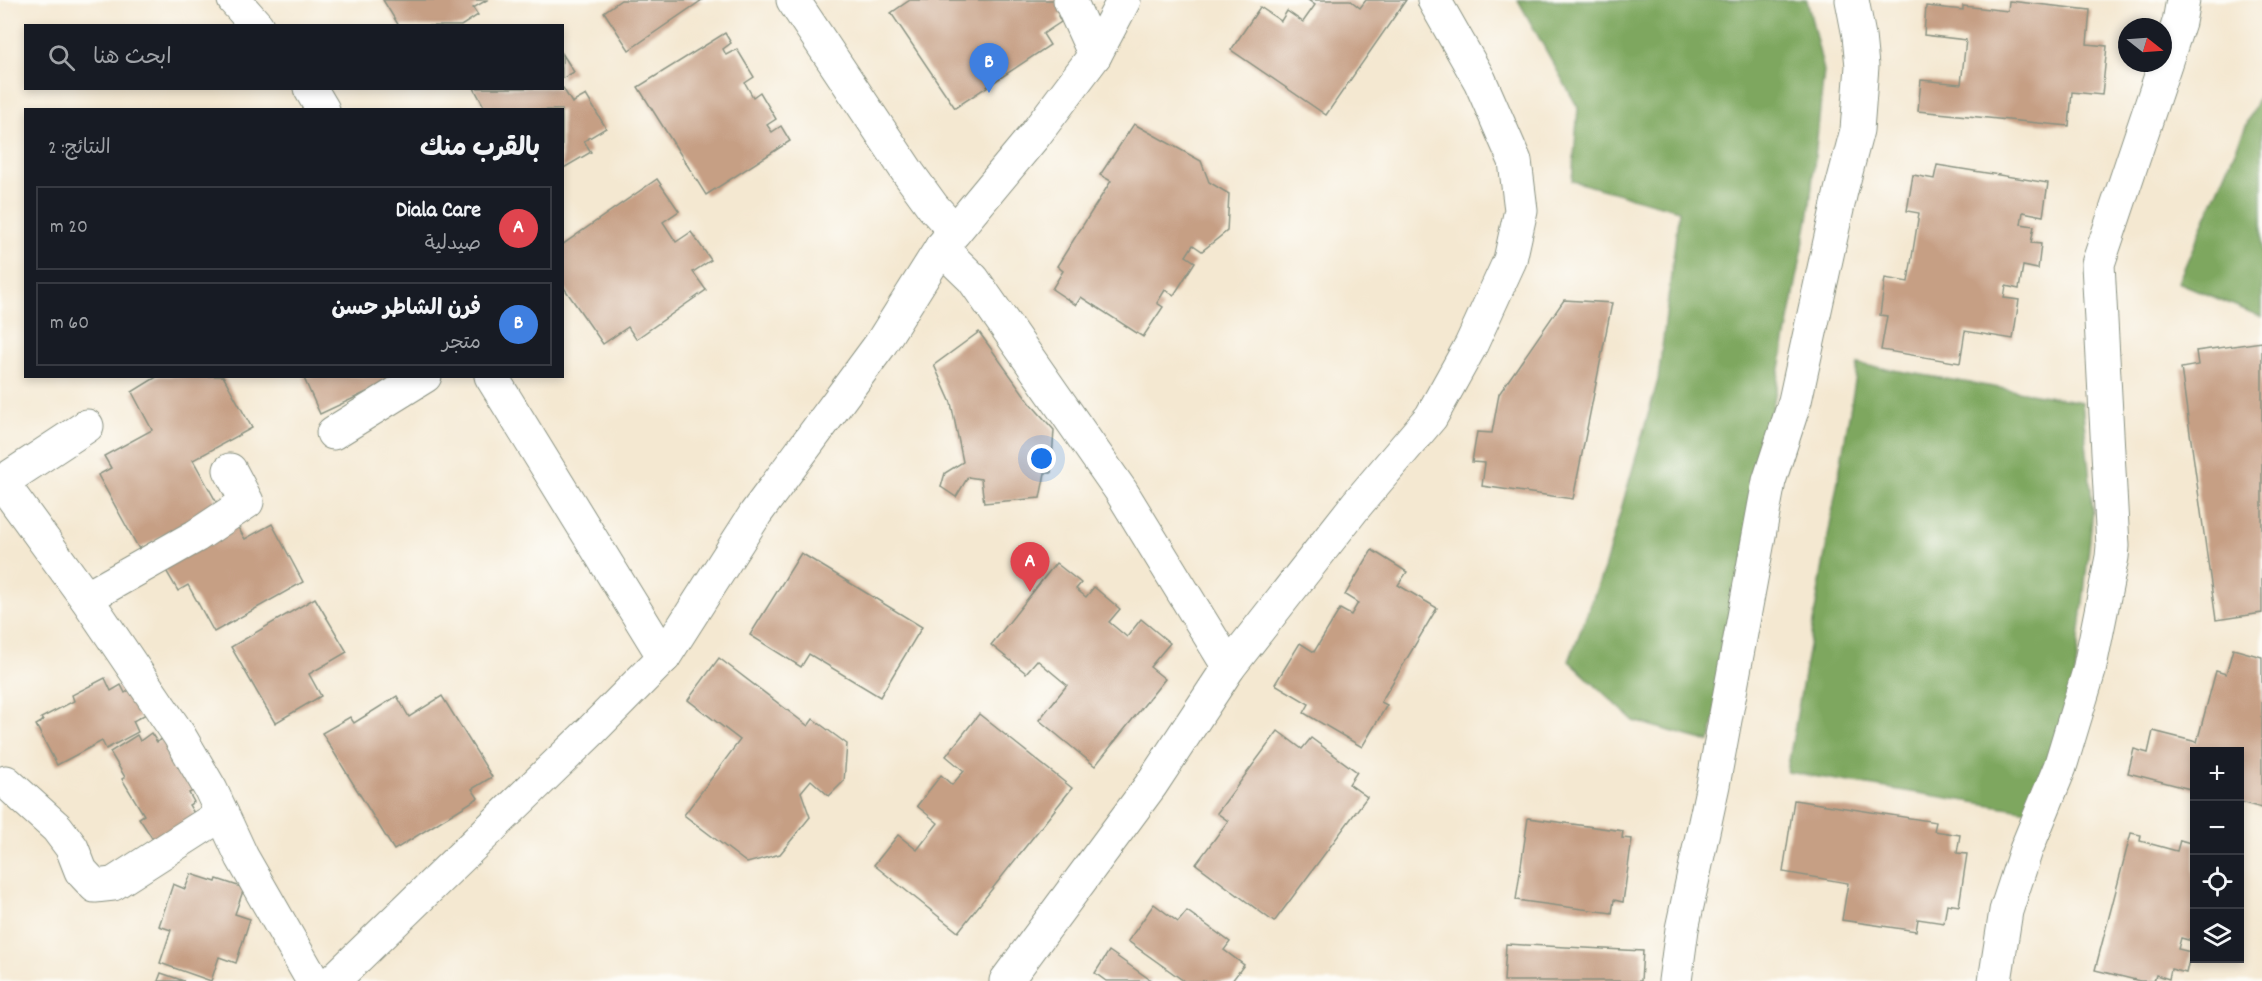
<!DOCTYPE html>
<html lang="ar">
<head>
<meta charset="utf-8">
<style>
  body { margin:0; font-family:Dekko,"Playpen Sans Arabic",sans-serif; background:#242831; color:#f1f3f6; direction:rtl }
  .controls { position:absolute; right:18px; bottom:18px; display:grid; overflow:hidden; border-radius:0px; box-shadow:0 3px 9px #0003 }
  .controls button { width:54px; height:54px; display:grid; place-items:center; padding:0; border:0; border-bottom:2px solid #363941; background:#171b24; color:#f1f3f6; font:30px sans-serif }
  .compass { position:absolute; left:2118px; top:18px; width:54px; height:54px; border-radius:50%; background:#171b24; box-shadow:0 3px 9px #0003; rotate:107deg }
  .you { position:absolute; left:1042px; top:459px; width:21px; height:21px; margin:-15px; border:4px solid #fff; border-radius:50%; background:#1a73e8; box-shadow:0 0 0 9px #1a73e833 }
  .badge { display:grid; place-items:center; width:39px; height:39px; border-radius:50%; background:#d1495b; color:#fff; font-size:20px; font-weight:700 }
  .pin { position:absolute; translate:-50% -50px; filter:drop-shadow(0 2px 3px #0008) }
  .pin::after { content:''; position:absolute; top:32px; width:21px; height:18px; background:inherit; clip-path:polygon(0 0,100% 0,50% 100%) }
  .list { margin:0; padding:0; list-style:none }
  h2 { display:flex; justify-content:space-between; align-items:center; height:78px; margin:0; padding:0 24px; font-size:26px }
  h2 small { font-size:20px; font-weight:400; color:#9ea1a6 }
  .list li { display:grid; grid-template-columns:39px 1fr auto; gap:18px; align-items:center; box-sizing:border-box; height:84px; margin:0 12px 12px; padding:0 12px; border:2px solid #363941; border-radius:0px }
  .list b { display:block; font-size:22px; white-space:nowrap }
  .list p { margin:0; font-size:20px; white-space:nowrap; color:#9ea1a6 }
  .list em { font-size:20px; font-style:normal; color:#9ea1a6 }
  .icon { flex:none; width:33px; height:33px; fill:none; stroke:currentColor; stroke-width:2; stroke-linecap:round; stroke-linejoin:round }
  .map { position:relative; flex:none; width:2262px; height:981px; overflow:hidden; direction:ltr }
  .search { position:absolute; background:#171b24; box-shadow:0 3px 9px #0003; left:24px; top:24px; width:540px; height:66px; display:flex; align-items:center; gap:15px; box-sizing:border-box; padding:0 21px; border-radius:0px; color:#9ea1a6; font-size:22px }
  .panel { position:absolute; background:#171b24; box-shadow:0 3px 9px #0003; left:24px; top:108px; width:540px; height:270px; border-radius:0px; direction:rtl }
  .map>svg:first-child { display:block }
  .forest { fill:#7ea75e; stroke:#4e7249; stroke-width:1.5 }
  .building { fill:#c69f84 }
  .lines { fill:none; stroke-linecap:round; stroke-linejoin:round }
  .minor-casing { stroke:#8a9282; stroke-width:35 }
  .tertiary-casing { stroke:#8a9282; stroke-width:35 }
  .minor { stroke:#fff; stroke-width:33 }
  .tertiary { stroke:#fff; stroke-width:33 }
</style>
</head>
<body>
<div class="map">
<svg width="2262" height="981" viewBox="0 0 2262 981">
  <rect width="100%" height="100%" fill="#fdfcf7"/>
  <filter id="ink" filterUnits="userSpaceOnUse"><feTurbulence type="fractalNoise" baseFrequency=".0167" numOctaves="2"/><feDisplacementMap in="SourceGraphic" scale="12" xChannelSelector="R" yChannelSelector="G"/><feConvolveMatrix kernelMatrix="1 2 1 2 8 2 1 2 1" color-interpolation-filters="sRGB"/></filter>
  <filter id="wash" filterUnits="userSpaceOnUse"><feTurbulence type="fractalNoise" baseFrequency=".008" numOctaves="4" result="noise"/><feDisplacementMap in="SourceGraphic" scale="24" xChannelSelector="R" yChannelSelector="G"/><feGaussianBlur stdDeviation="1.35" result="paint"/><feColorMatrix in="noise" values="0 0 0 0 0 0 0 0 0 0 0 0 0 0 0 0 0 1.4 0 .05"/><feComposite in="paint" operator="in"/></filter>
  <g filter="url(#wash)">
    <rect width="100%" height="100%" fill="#f4e8d1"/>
    <g class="forest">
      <path d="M 1518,0 L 1807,0 L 1824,71 L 1809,214 L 1710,742 L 1634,721 L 1569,661 L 1604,569 L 1658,380 L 1679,210 L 1572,181 L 1578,108 Z"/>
      <path d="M 2262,89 L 2262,317 L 2178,282 Z"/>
      <path d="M 1858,364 L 2082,402 L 2093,510 L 2074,687 L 2034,812 L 1787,772 Z"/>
    </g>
    <g id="blocks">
      <g class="building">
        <path d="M 383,0 L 487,0 L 473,8 L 478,15 L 461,26 L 399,26 Z"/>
        <path d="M 621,0 L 702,0 L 629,50 L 604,12 Z"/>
        <path d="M 910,0 L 1060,0 L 1067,9 L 1058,16 L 1061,22 L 1043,34 L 1050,45 L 955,108 L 891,13 Z"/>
        <path d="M 1308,0 L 1350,0 L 1360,8 L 1366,0 L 1406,0 L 1326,115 L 1231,50 L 1260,7 L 1281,21 L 1287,11 L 1303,22 L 1315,5 Z"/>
        <path d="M 2009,1 L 2090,10 L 2087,44 L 2107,46 L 2102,95 L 2072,92 L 2069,126 L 1918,111 L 1921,80 L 1961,84 L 1966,40 L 1924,35 L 1926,6 L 1963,10 L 1963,6 L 2008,11 Z"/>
        <path d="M 725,33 L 731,43 L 723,49 L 726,55 L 737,49 L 754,77 L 745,83 L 753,97 L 760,92 L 776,119 L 767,125 L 772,132 L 781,126 L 790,141 L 706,195 L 638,87 Z"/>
        <path d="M 562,53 L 574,72 L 562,79 Z"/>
        <path d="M 474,88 L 563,88 L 572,103 L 586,95 L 606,128 L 584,141 L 591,152 L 562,169 L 562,110 L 486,110 Z"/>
        <path d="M 1134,124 L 1201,161 L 1209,182 L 1229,194 L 1227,231 L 1202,251 L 1193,245 L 1186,256 L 1195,262 L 1174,295 L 1165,290 L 1157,303 L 1163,307 L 1143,337 L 1081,297 L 1076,305 L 1052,289 L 1063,271 L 1057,266 L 1111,181 L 1100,175 Z"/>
        <path d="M 1937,165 L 2048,183 L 2043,216 L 2023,212 L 2021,224 L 2034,226 L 2031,243 L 2041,244 L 2038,269 L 2023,266 L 2019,289 L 2006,286 L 2004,298 L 2019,300 L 2013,339 L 1965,331 L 1960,363 L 1881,350 L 1887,316 L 1880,315 L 1885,278 L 1908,282 L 1919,213 L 1907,211 L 1913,175 L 1934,179 Z"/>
        <path d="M 657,179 L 679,211 L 663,222 L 676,242 L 691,232 L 711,260 L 693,272 L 706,290 L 636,339 L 628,327 L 603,344 L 562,285 L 562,245 Z"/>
        <path d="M 1564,300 L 1612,303 L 1573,499 L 1482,486 L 1485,463 L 1472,462 L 1477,432 L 1492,433 L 1499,394 Z"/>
        <path d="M 979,332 L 1030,403 L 1054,430 L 1051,473 L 1045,473 L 1040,498 L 984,503 L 981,479 L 968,477 L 956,497 L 941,487 L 945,473 L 963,462 L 951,403 L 934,365 Z"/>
        <path d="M 2262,342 L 2262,613 L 2216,620 L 2181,368 L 2198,365 L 2196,351 Z"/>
        <path d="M 158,376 L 223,376 L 252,428 L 193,460 L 218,505 L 139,549 L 98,475 L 111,468 L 104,456 L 152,430 L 132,392 Z"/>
        <path d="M 303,376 L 401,376 L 320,414 Z"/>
        <path d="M 272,524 L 303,582 L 214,632 L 188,585 L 178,591 L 164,567 L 237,526 L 245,539 Z"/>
        <path d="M 1372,550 L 1407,572 L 1398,585 L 1437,608 L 1381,702 L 1387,705 L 1362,747 L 1304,713 L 1309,704 L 1275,684 L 1300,643 L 1314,652 L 1340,609 L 1351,615 L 1358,603 L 1345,595 Z"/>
        <path d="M 801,553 L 922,627 L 880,697 L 809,654 L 801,667 L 750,635 Z"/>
        <path d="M 1056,563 L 1081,583 L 1076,589 L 1086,597 L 1094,587 L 1120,609 L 1109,622 L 1127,637 L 1141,619 L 1170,643 L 1150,667 L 1165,679 L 1095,766 L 1039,720 L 1067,685 L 1037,660 L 1026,673 L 991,645 Z"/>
        <path d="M 315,598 L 347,652 L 309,674 L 321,696 L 275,723 L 231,647 Z"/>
        <path d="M 2233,649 L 2262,657 L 2262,808 L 2240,802 L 2240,752 L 2194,752 L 2194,790 L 2128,773 L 2134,749 L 2148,753 L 2153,731 L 2197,742 L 2216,671 L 2226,674 Z"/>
        <path d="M 719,658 L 808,726 L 813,719 L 847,744 L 844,781 L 829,796 L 811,780 L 801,792 L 810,817 L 780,854 L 747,863 L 684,815 L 740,740 L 688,700 Z"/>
        <path d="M 105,678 L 111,691 L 121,685 L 125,693 L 131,689 L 148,713 L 133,721 L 138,732 L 106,749 L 102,741 L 57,765 L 36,725 L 43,721 L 41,718 L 74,701 L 72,695 Z"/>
        <path d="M 397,696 L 409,717 L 442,696 L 492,777 L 472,789 L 478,798 L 394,850 L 322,733 L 350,717 L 354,723 Z"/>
        <path d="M 979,714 L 1072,788 L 958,932 L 874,865 L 898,835 L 917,850 L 938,823 L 917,806 L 941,775 L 952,785 L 964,771 L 946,756 Z"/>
        <path d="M 1278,731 L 1302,749 L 1311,738 L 1357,772 L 1349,784 L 1367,797 L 1274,922 L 1196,864 L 1228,821 L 1217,813 Z"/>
        <path d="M 151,733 L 157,742 L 164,738 L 200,787 L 189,793 L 194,802 L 189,805 L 197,818 L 156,844 L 139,818 L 144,815 L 122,779 L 125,777 L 110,752 L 137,735 L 140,741 Z"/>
        <path d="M 1794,800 L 1936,822 L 1934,831 L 1960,835 L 1957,853 L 1967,854 L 1959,906 L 1947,904 L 1944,923 L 1918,919 L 1916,931 L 1842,920 L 1848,883 L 1783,872 Z"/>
        <path d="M 1528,818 L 1623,831 L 1622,838 L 1632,839 L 1623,902 L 1614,900 L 1612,913 L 1516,900 Z"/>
        <path d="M 2131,833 L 2141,835 L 2140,841 L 2177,851 L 2180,840 L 2194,844 L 2194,931 L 2192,941 L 2181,938 L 2178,949 L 2191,952 L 2186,973 L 2171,969 L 2169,979 L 2156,975 L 2154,981 L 2140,981 L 2095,970 Z"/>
        <path d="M 191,874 L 216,882 L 217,879 L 244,888 L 235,914 L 250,919 L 236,963 L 219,957 L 211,981 L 160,963 L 171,930 L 159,926 L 173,884 L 185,889 Z"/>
        <path d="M 1154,904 L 1178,922 L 1187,911 L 1230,942 L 1224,950 L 1244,965 L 1232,981 L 1184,981 L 1128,941 Z"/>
        <path d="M 1506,944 L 1643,951 L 1641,981 L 1504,981 Z"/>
        <path d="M 1109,951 L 1152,981 L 1106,981 L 1095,973 Z"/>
        <path d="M 161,973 L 184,981 L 158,981 Z"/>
      </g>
    </g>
  </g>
  <g filter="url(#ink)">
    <use href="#blocks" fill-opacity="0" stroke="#8a9282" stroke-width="1.5"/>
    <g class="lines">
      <defs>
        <g id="minor">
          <path d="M 234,0 L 257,26"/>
          <path d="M 793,0 L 909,174 L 933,207 L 955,231"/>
          <path d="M 1070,0 L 1095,55"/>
          <path d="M 310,88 L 323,110"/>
          <path d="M 941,248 L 973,279 L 1121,491 L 1229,667"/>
          <path d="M 491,376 L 664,657"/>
          <path d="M 333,433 L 425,376"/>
          <path d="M 0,480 L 86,598 L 179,735 L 211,790 L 242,857 L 313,981"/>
          <path d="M 2,482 L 87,426"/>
          <path d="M 86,598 L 196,536 L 247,502 L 230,470"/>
          <path d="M 6,782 L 57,828 L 72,848 L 81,871 L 95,886 L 113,884 L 222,814"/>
          <path d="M 1006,981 L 1151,785 L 1229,667 L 1357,504 L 1431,417 L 1471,345 L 1510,260 L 1521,210 L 1515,161 L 1480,81 L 1434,0"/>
          <path d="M 1675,981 L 1682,929 L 1713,785 L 1769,481 L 1795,401 L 1841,191 L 1857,130 L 1862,66 L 1859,36 L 1852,0"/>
          <path d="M 1995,981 L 2006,911 L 2026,850 L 2060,767 L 2089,671 L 2112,557 L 2113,546 L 2098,264 L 2179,22 L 2183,0"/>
        </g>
        <path id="tertiary" d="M 333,981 L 591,731 L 664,657 L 756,513 L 880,345 L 941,248 L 1034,136 L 1095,55 L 1124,0"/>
      </defs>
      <use href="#minor" class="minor-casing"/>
      <use href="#tertiary" class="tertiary-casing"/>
      <use href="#minor" class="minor"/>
      <use href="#tertiary" class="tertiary"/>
    </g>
  </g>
</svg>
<div class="controls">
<button>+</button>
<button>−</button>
<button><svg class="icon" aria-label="locate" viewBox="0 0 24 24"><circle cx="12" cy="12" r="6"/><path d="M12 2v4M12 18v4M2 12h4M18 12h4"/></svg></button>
<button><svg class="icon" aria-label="layers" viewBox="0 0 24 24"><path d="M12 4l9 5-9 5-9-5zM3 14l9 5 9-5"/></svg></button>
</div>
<svg class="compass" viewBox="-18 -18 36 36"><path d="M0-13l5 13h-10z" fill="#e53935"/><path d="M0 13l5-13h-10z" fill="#9ea1a6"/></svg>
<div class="you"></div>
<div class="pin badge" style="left:1030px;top:592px;background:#e0444e">A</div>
<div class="pin badge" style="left:989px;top:93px;background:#3f7fe0">B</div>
<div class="search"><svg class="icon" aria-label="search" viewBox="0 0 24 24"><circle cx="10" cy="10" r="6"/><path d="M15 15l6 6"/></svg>ابحث هنا</div>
<section class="panel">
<h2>بالقرب منك<small>النتائج: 2</small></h2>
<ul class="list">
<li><span class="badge" style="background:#e0444e">A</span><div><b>Diala Care</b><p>صيدلية</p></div><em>20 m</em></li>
<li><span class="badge" style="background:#3f7fe0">B</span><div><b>فرن الشاطر حسن</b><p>متجر</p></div><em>60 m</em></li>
</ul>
</section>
</div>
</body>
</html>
